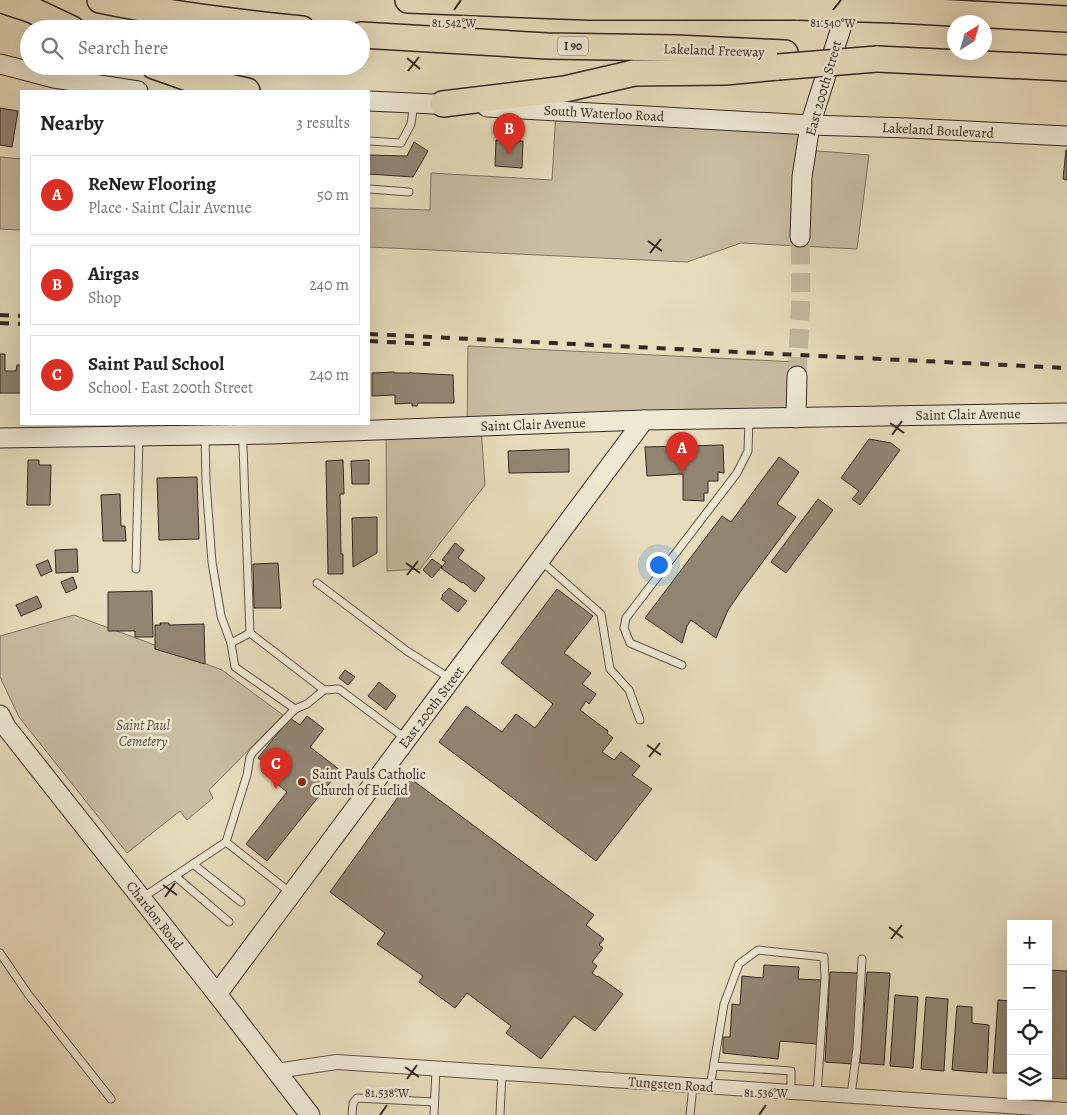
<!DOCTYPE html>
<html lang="en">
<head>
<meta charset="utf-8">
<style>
  body { margin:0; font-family:Alegreya,serif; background:#f6f6f6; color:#222 }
  .controls { position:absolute; right:15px; bottom:15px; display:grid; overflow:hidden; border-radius:0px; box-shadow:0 5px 20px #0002 }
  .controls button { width:45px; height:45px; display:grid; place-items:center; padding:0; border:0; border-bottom:1px solid #e0e0e0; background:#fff; color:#222; font:25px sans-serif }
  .compass { position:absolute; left:947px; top:15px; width:45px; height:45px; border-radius:50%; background:#fff; box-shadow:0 5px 20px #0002; rotate:37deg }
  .you { position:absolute; left:658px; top:564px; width:18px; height:18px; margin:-12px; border:4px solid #fff; border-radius:50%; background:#1a73e8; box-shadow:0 0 0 8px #1a73e833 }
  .badge { display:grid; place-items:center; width:32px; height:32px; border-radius:50%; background:#d93025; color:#fff; font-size:16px; font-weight:700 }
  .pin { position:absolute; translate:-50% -41px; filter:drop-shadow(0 1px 2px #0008) }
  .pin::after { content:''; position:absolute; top:26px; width:18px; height:15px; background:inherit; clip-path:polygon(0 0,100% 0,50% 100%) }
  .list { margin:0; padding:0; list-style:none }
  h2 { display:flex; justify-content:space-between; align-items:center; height:65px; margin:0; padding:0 20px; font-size:21px }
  h2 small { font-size:16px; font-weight:400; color:#767676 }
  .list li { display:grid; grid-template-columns:32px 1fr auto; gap:15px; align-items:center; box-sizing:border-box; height:80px; margin:0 10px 10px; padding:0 10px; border:1px solid #e0e0e0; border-radius:0px }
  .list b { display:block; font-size:19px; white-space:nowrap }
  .list p { margin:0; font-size:16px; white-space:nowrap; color:#767676 }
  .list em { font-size:16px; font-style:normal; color:#767676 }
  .icon { flex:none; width:28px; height:28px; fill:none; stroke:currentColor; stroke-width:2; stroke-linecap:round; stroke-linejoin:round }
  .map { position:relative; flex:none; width:1067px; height:1115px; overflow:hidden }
  .search { position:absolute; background:#fff; box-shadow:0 5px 20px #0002; left:20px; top:20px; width:350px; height:55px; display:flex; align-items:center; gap:12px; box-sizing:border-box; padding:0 18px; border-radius:28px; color:#767676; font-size:19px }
  .panel { position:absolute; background:#fff; box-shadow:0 5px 20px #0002; left:20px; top:90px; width:350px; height:335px; border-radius:0px }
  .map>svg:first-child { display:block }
  .green { fill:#c9bea3; stroke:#7f7362 }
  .building { fill:#928673; stroke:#352822 }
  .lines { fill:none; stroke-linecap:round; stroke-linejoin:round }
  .secondary-tunnel { stroke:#c3b99e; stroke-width:19; stroke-dasharray:19 9; stroke-linecap:butt }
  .lane-casing { stroke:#625549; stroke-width:9 }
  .street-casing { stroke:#625549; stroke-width:16 }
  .secondary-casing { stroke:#352822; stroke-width:21 }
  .highway-casing { stroke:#352822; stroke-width:28 }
  .lane { stroke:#efe9d4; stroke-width:7 }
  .street { stroke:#efe9d4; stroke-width:14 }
  .secondary { stroke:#efe9d4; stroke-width:19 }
  .highway { stroke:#e7ddbd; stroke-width:25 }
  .rail { stroke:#352822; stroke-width:4; stroke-dasharray:9 9; stroke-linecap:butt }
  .highway-bridge-casing { stroke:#352822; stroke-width:28; stroke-linecap:butt }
  .highway-bridge { stroke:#e7ddbd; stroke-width:25 }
  .ticks { fill:none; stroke:#352822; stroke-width:2 }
  .poi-dot { fill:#8f2418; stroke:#efe9d4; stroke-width:2 }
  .labels { text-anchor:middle; stroke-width:5; stroke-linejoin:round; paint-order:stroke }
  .shield { fill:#efe9d4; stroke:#6d6257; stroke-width:1 }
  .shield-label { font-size:12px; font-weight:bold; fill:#352822 }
  .street-label { font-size:14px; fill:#352822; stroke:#efe9d4 }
  .park-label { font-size:14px; font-style:italic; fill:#5a4e42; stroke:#efe9d4 }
  .poi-label { font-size:14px; fill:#352822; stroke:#efe9d4; text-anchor:start }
  .ticks-label { font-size:12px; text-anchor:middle; fill:#352822; stroke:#efe9d4; stroke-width:5; stroke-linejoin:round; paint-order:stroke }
</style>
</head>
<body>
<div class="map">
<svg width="1067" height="1115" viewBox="0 0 1067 1115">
  <rect width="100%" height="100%" fill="#e7ddbd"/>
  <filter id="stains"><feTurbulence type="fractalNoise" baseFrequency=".004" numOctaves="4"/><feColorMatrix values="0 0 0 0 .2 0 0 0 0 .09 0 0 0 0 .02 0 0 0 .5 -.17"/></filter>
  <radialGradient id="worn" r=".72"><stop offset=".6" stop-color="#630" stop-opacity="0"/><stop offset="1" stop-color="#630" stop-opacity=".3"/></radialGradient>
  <g class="green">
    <path d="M 556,110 L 810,125 L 806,150 L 869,155 L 857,249 L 741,243 L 687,262 L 369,247 L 369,208 L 430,210 L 431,173 L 552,180 Z"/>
    <path d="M 0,157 L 21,159 L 21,230 L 0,229 Z"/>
    <path d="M 468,346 L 797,362 L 796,418 L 481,426 L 485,485 L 420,569 L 387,571 L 386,429 L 467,426 Z"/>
    <path d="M 74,615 L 222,670 L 283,715 L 209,790 L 213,798 L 187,820 L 180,811 L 127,853 L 19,717 L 0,677 L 0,636 Z"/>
  </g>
  <g class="building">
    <path d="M 0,108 L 18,111 L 12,147 L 0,145 Z"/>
    <path d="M 496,140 L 523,141 L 522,168 L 495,166 Z"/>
    <path d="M 414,142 L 428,151 L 413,177 L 369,174 L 369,155 L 407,156 Z"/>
    <path d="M 1066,150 L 1067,150 L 1067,180 L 1063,179 Z"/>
    <path d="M 0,354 L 5,354 L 5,371 L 16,371 L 17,365 L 21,365 L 21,393 L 0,393 Z"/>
    <path d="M 394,372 L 394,373 L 410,373 L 410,372 L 412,373 L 453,375 L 454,403 L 418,403 L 417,406 L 412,406 L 412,403 L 395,404 L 395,395 L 372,396 L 372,373 Z"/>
    <path d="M 869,439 L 891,443 L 900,450 L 860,505 L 852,499 L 859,491 L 841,478 Z"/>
    <path d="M 723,445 L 724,473 L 718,472 L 718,481 L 708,481 L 708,493 L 704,493 L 704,501 L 683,500 L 683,474 L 647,476 L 645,447 Z"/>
    <path d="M 569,449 L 569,472 L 509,473 L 508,451 Z"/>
    <path d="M 779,457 L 799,472 L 777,504 L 796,517 L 741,591 L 728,610 L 716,638 L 691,620 L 687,626 L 682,643 L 645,618 L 722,516 L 731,522 Z"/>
    <path d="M 28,460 L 39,460 L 39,465 L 51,465 L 50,505 L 27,505 Z"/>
    <path d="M 343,460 L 344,494 L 340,494 L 341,554 L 343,554 L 343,574 L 328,574 L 326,461 Z"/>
    <path d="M 369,460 L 369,484 L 352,484 L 351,461 Z"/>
    <path d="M 197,477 L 199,539 L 159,540 L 157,478 Z"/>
    <path d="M 120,494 L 121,526 L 125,526 L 126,541 L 103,541 L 101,495 Z"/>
    <path d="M 818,499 L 833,510 L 786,573 L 771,562 Z"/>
    <path d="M 377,517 L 377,553 L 353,567 L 352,518 Z"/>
    <path d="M 455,543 L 464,550 L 458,558 L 485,578 L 475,592 L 463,582 L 462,583 L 441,568 L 446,562 L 442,560 Z"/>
    <path d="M 77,549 L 78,572 L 56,573 L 55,550 Z"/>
    <path d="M 432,559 L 442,566 L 432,578 L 423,570 Z"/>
    <path d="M 48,560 L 52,571 L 41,576 L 36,565 Z"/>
    <path d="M 278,563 L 281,608 L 254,608 L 253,564 Z"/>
    <path d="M 73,577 L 77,588 L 66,593 L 61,582 Z"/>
    <path d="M 449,588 L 467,601 L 458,612 L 441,599 L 443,596 L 442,595 Z"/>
    <path d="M 557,589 L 593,616 L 564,653 L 591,673 L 582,684 L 596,694 L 589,704 L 586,701 L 580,710 L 608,731 L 607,733 L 613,738 L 602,752 L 614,760 L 621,752 L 640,766 L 632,775 L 652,789 L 596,861 L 439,742 L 466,706 L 502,732 L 516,714 L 535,728 L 553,704 L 501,663 Z"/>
    <path d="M 152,591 L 153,637 L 135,637 L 135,631 L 108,631 L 108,592 Z"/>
    <path d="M 37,596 L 42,607 L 21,616 L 16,605 Z"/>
    <path d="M 160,623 L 169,623 L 169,625 L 204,624 L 205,664 L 155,649 L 155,625 L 161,625 Z"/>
    <path d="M 345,670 L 355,677 L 348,685 L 339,678 Z"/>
    <path d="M 379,682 L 396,696 L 386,710 L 368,696 Z"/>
    <path d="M 307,716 L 324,729 L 310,747 L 340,770 L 267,861 L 246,844 L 287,792 L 261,771 L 267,764 L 258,758 L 290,718 L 300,725 Z"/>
    <path d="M 411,779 L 594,915 L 586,925 L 604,939 L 599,945 L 603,948 L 592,962 L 597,966 L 592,973 L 597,977 L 598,976 L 623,994 L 595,1031 L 574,1016 L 541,1059 L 506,1033 L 511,1026 L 467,993 L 455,1008 L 419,982 L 423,976 L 377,944 L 385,933 L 330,892 Z"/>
    <path d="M 764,965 L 799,967 L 798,979 L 821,980 L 817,1044 L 780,1041 L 778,1059 L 723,1053 L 723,1037 L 730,1037 L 732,1004 L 740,1005 L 742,976 L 763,978 Z"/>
    <path d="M 1048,970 L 1067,971 L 1067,1079 L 1048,1078 Z"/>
    <path d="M 830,972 L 860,973 L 854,1064 L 825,1062 Z"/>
    <path d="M 867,972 L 890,973 L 884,1065 L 860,1063 Z"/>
    <path d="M 895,995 L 918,997 L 913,1068 L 890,1066 Z"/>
    <path d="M 926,997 L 948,999 L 944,1071 L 921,1069 Z"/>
    <path d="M 998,1000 L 1011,1001 L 1011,1073 L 993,1073 Z"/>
    <path d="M 957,1006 L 972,1007 L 972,1023 L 989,1025 L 987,1073 L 952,1070 Z"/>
  </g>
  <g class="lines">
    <path class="secondary-tunnel" d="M 797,376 L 801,296 L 800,237"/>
    <defs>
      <g id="lane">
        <path d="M 369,141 L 401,143 L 411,124 L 414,103"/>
        <path d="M 369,189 L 409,192"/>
        <path d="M 243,434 L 243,447 L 250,633 L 324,690"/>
        <path d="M 205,435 L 206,482 L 212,562 L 221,616 L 231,643 L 235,667 L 295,709 L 307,704 L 324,690 L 339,689 L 405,738"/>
        <path d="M 540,560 L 601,614 L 610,669 L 629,690 L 640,720"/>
        <path d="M 136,569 L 139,436"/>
        <path d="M 317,583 L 407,651 L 451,679"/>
        <path d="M 231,643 L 250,633"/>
        <path d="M 682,665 L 630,643 L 624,628 L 626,618 L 737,473 L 748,451 L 749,419"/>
        <path d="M 226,842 L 292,894"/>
        <path d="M 193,864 L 241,902"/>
        <path d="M 175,876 L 229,922"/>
        <path d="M 142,898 L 226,842 L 247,775 L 250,757 L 253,752 L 295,709"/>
        <path d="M 0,953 L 28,994 L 111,1099"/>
        <path d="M 714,1066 L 791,1071 L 791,1092"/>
        <path d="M 710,1087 L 724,1004 L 739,964 L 758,950 L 824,957 L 825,978 L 817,1094"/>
        <path d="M 851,1096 L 857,1048 L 862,959"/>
        <path d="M 352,1115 L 353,1103 L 357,1098 L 434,1102"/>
        <path d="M 434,1115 L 436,1069"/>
        <path d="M 500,1115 L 502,1073"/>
        <path d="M 690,1115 L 693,1086"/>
      </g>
      <path id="street" d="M 276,1071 L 337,1062 L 1067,1110"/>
      <g id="secondary">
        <path d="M 0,64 L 54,78 L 138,91"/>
        <path d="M 369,101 L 455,105"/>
        <path d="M 487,107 L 810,125 L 908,128 L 1067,136"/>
        <path d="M 800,237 L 802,177 L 810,125 L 850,0"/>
        <path d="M 796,418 L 797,376"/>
        <path d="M 0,438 L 270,434 L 644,420 L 1067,413"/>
        <path d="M 0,715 L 6,727 L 217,994 L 310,1115"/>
        <path d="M 217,994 L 644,420"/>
      </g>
      <g id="highway">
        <path d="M 2,0 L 32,10 L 72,29"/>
        <path d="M 100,0 C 166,14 234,22 302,29"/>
        <path d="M 408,0 L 589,7 L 798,7"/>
        <path d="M 896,10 L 1067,19"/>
        <path d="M 361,35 L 547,46 L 675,48 L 785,53"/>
        <path d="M 877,59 L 1067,68"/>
        <path d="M 154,66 L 188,78 L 247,91"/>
        <path d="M 443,104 L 565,89 L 634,73 L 725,72 L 778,67"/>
      </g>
    </defs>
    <use href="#lane" class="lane-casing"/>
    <use href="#street" class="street-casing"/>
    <use href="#secondary" class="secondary-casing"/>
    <use href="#highway" class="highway-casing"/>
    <use href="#lane" class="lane"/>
    <use href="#street" class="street"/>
    <use href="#secondary" class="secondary"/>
    <use href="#highway" class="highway"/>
    <g class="rail">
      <path d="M 0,315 L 21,316"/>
      <path d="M 0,323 L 21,324"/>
      <path d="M 369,334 L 1067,368"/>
      <path d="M 369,341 L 430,344"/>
    </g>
    <defs>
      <g id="highway-bridge">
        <path d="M 798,7 L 896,10"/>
        <path d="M 778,67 L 877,59"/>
      </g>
    </defs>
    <use href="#highway-bridge" class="highway-bridge-casing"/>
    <use href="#highway-bridge" class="highway-bridge"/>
  </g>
  <path class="ticks" d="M 454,10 L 461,0M 833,10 L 841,0M 407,58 L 420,69M 408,71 L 419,57M 648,241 L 662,251M 650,253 L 661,239M 890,423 L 904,433M 892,435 L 902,421M 406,563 L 420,573M 407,575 L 418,561M 647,745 L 661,755M 649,757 L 660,743M 163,885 L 177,895M 165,897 L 175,883M 889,927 L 903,938M 891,939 L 902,925M 405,1067 L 419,1077M 407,1079 L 417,1065M 380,1115 L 387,1105M 759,1115 L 766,1105"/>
  <circle class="poi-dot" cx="302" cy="782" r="5"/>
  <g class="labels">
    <rect class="shield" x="558" y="36.5" width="30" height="19" rx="4"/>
    <g class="shield-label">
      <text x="573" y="50">I 90</text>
    </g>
    <g class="street-label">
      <text transform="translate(714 50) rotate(2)" y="5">Lakeland Freeway</text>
      <text transform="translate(823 88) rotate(-74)" y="5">East 200th Street</text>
      <text transform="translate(604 113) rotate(3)" y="5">South Waterloo Road</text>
      <text transform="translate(938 130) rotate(3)" y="5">Lakeland Boulevard</text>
      <text transform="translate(968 414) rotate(-1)" y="5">Saint Clair Avenue</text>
      <text transform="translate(533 424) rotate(-2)" y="5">Saint Clair Avenue</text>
      <text transform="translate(431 707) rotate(-53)" y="5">East 200th Street</text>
      <text transform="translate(155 915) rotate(52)" y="5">Chardon Road</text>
      <text transform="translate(671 1084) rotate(4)" y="5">Tungsten Road</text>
    </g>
    <g class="park-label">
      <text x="143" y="730">Saint Paul<tspan x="143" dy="16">Cemetery</tspan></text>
    </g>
    <g class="poi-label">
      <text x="312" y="779">Saint Pauls Catholic<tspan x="312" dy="16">Church of Euclid</tspan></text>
    </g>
  </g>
  <g class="ticks-label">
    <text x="454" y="27">81.542°W</text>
    <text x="833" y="27">81.540°W</text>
    <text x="387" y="1097">81.538°W</text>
    <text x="766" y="1097">81.536°W</text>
  </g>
  <rect width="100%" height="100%" filter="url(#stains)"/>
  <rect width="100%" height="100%" fill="url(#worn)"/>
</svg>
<div class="controls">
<button>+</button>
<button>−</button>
<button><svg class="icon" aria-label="locate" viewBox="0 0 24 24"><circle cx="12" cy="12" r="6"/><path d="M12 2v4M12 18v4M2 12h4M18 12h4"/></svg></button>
<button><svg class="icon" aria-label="layers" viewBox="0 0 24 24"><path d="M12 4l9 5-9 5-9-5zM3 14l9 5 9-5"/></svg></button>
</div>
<svg class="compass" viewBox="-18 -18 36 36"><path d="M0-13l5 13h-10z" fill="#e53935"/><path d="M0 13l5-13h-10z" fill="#767676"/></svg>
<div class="you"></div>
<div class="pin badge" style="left:682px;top:473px">A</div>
<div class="pin badge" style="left:509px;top:154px">B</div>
<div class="pin badge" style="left:276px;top:789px">C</div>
<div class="search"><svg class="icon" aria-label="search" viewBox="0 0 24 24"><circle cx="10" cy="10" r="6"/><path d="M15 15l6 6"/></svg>Search here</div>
<section class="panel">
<h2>Nearby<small>3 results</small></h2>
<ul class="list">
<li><span class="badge">A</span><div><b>ReNew Flooring</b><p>Place · Saint Clair Avenue</p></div><em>50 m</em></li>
<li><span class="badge">B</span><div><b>Airgas</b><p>Shop</p></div><em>240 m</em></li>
<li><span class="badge">C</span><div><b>Saint Paul School</b><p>School · East 200th Street</p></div><em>240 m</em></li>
</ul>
</section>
</div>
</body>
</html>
